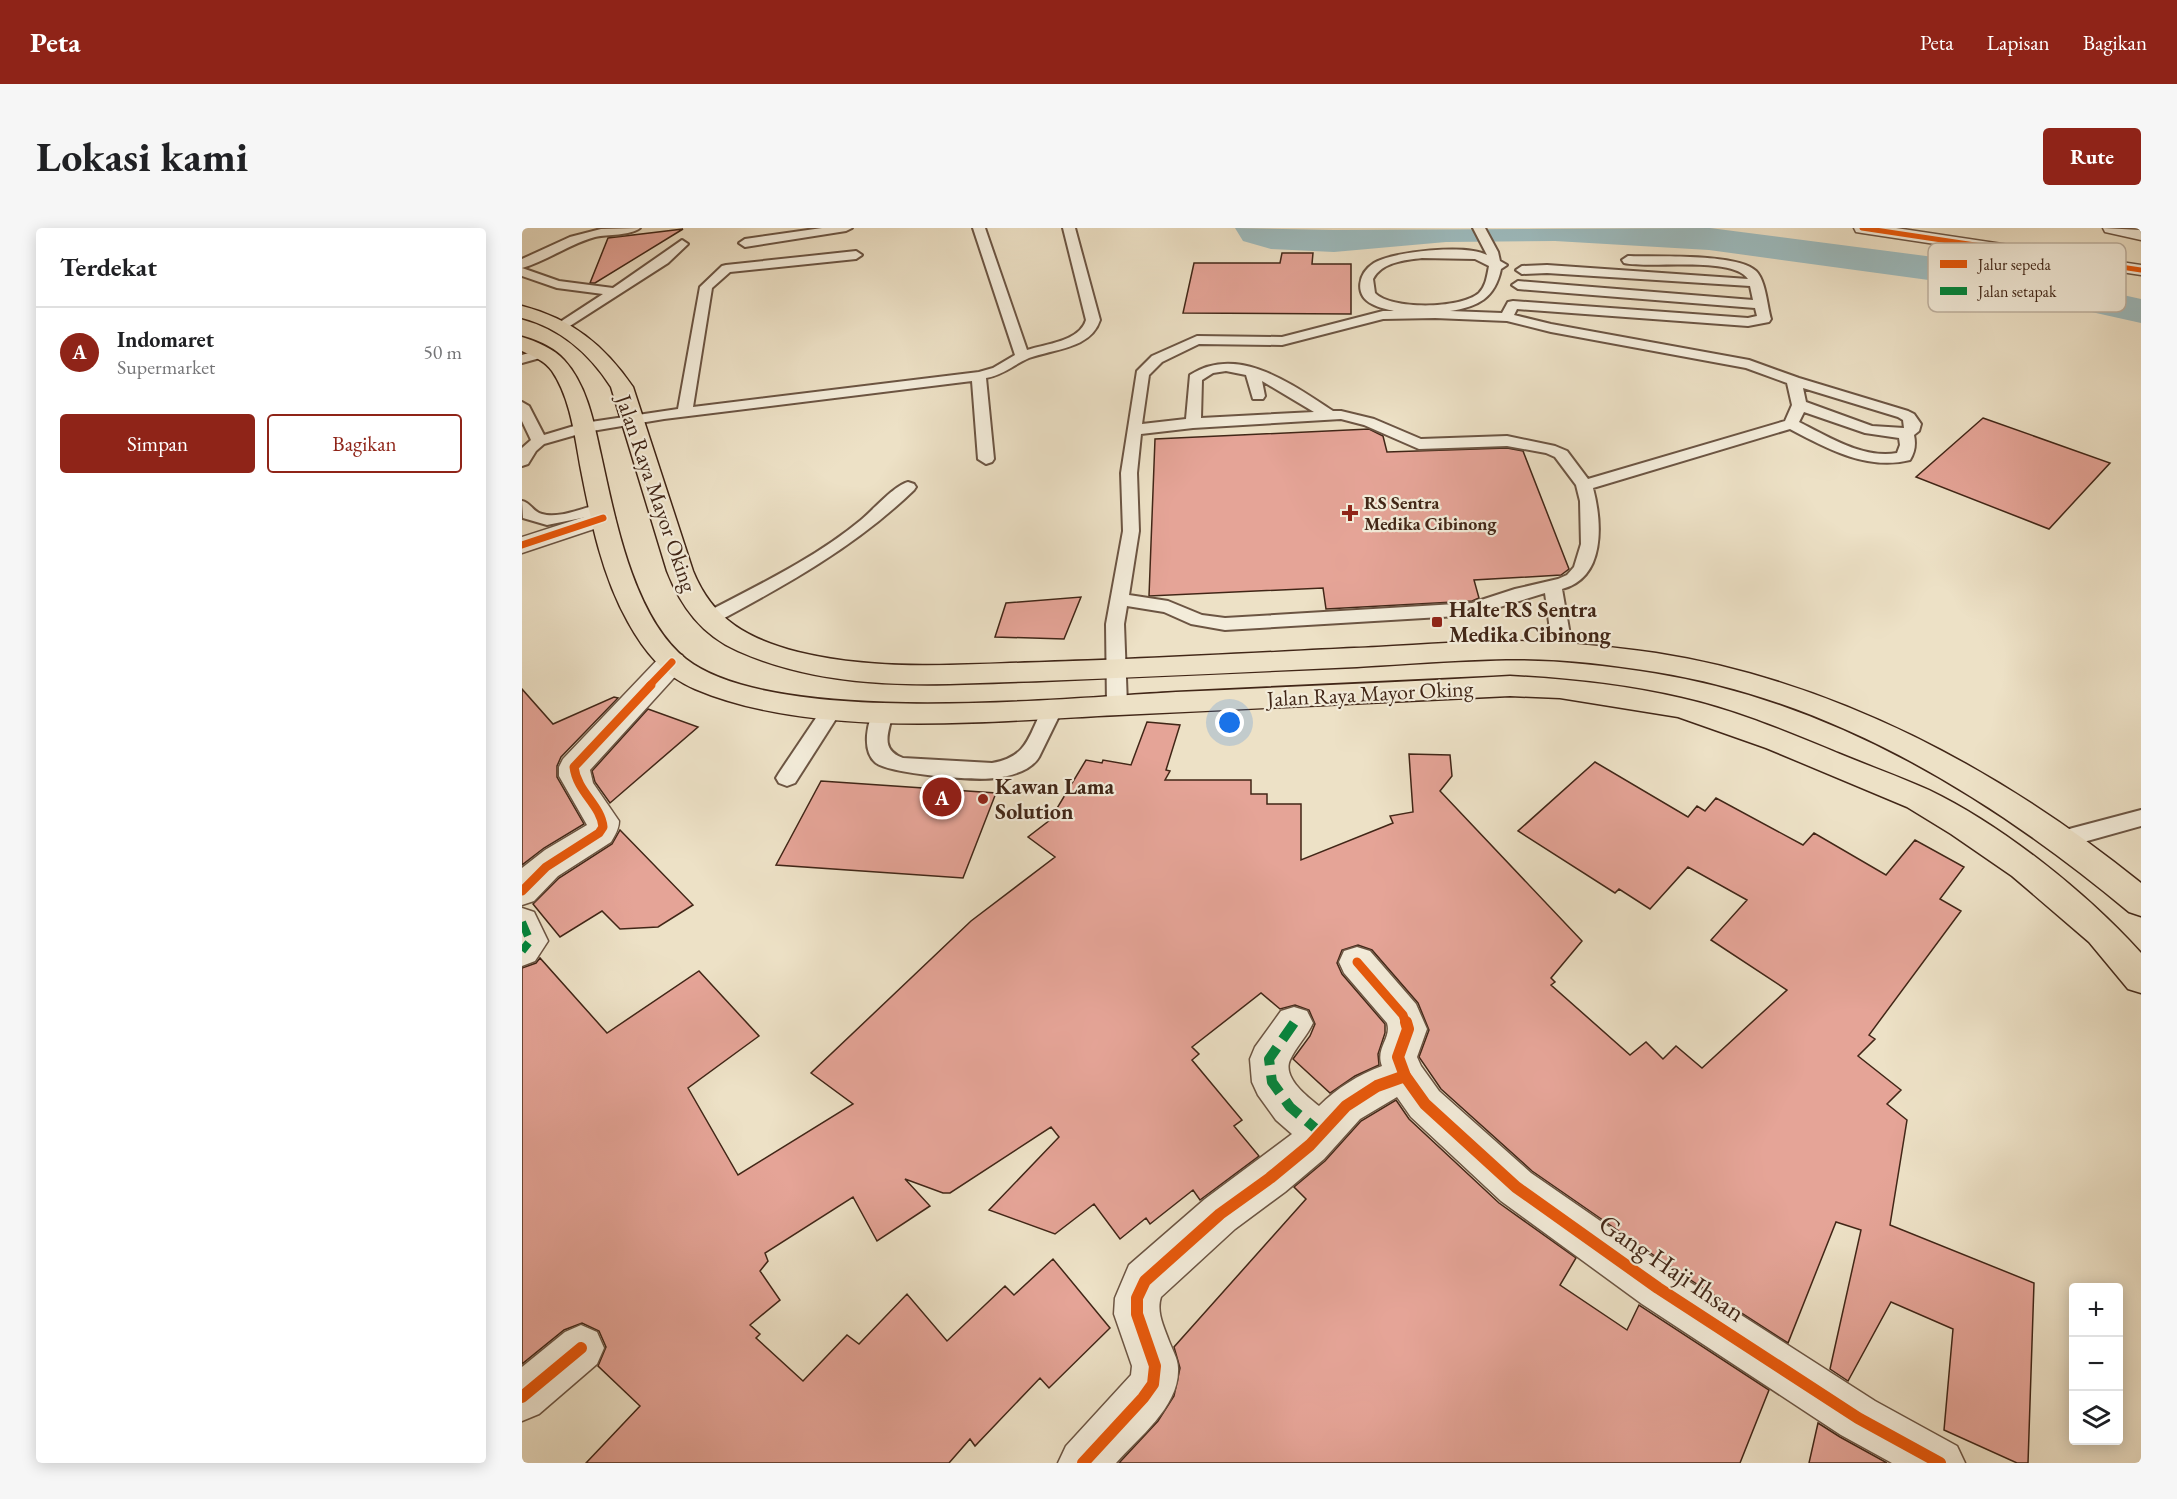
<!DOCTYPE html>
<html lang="id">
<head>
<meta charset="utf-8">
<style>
  body { margin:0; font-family:"EB Garamond",serif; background:#f6f6f6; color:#202124 }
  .controls { position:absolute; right:18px; bottom:18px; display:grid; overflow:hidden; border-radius:6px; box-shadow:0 3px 15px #0003 }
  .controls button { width:54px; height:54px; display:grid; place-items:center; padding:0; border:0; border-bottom:2px solid #e0e0e0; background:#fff; color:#202124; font:30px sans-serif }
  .you { position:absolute; left:708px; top:495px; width:21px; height:21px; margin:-15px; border:4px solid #fff; border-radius:50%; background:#1a73e8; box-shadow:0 0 0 9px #1a73e833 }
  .badge { display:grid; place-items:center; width:39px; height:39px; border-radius:50%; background:#8f2418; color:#fff; font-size:20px; font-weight:700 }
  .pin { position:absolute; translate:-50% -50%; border:3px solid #fff; box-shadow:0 2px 6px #0006 }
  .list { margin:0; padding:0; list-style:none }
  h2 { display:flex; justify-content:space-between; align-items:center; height:78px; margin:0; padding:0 24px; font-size:26px }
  h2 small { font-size:20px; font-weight:400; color:#757577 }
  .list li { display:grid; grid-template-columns:39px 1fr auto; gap:18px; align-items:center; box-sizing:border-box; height:90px; padding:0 24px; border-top:2px solid #e0e0e0 }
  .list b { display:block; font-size:22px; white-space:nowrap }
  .list p { margin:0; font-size:20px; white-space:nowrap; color:#757577 }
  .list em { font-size:20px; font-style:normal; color:#757577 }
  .actions { display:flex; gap:12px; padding:18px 24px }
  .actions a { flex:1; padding:14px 0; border:2px solid #8f2418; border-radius:6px; text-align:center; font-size:21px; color:#8f2418 }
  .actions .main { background:#8f2418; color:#fff }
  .icon { flex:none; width:33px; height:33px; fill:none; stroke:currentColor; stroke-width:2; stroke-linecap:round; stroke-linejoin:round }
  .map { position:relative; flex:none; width:1619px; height:1235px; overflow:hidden; border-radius:6px }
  header { display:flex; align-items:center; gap:36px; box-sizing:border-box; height:84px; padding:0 30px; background:#8f2418; color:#fff }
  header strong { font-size:28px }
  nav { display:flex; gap:33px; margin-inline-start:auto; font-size:21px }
  .intro { display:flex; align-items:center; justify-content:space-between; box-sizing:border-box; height:144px; padding:0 36px }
  h1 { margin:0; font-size:42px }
  .button { padding:15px 27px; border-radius:6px; background:#8f2418; color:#fff; font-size:21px; font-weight:700 }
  main { display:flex; gap:36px; padding:0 36px }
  aside { flex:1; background:#fff; border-radius:6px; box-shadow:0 3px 15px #0003 }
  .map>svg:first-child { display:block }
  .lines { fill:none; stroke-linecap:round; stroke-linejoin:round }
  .river { fill:#9dbbbe; fill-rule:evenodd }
  .building { fill:#e5a497; stroke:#412617; stroke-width:1.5 }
  .lane-casing { stroke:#6c5543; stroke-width:4 }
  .street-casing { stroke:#6c5543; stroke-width:3 }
  .primary-casing { stroke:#412617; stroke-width:3 }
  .lane { fill:#f3ecda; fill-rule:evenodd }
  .street { fill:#f3ecda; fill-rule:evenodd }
  .primary { fill:#ede1c6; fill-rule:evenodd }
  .quiet-far1 { stroke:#00873e; stroke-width:8; stroke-dasharray:15 8; stroke-linecap:butt }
  .quiet { stroke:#00873e; stroke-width:10; stroke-dasharray:20 10; stroke-linecap:butt }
  .cycleway-far3-casing { stroke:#f3ecda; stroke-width:8 }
  .cycleway-far2-casing { stroke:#f3ecda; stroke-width:10 }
  .cycleway-far1-casing { stroke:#f3ecda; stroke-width:13 }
  .cycleway-casing { stroke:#f3ecda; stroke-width:16 }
  .cycleway-far3 { stroke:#e8590c; stroke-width:5 }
  .cycleway-far2 { stroke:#e8590c; stroke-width:7 }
  .cycleway-far1 { stroke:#e8590c; stroke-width:9 }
  .cycleway { stroke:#e8590c; stroke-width:12 }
  .poi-dot { fill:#8f2418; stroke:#f3ecda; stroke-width:2 }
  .labels { text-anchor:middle; stroke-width:4.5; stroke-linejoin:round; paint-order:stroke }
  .far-poi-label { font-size:18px; font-weight:bold; fill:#412617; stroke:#f3ecda; text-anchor:start }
  .street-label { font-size:22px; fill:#412617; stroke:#f3ecda }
  .poi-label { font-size:22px; font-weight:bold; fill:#412617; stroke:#f3ecda; text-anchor:start }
  .near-street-label { font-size:27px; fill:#412617; stroke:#f3ecda }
  .key { fill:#f3ecda; stroke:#beb1a0; stroke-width:1.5 }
  .key-label { font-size:16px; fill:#412617 }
</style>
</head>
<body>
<header>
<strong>Peta</strong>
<nav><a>Peta</a><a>Lapisan</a><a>Bagikan</a></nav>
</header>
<div class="intro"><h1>Lokasi kami</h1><a class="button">Rute</a></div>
<main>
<aside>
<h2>Terdekat<small></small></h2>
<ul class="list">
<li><span class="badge">A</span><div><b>Indomaret</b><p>Supermarket</p></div><em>50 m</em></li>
</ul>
<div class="actions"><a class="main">Simpan</a><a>Bagikan</a></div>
</aside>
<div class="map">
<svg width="1619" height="1235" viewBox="0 0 1619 1235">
  <rect width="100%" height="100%" fill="#ede1c6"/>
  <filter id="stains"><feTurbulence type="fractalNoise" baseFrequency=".00333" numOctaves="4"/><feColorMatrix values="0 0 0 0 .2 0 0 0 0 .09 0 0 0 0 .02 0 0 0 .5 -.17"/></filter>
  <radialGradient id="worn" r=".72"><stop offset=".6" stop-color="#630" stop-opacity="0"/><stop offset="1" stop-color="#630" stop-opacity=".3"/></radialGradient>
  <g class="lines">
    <path class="river" d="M 713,0 L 812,2 L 1188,0 L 1458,35 L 1619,71 L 1619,95 L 1458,59 L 1187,22 L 1033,13 L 924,14 L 812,24 L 749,21 L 721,13 Z"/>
  </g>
  <g class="building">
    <path d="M 161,1 L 73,55 L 68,55 L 86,10 Z"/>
    <path d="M 760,25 L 791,25 L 790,36 L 829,36 L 829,86 L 661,85 L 672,35 L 758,35 Z"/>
    <path d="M 1461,190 L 1588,235 L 1527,301 L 1394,249 Z"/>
    <path d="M 847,201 L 861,208 L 865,224 L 985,220 L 1001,223 L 1047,341 L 1039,347 L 952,352 L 957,370 L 950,373 L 804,381 L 801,360 L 627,368 L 633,211 Z"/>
    <path d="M 559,369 L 542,411 L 473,409 L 484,375 Z"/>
    <path d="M 0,461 L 31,496 L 92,469 L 96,470 L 39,529 L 35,538 L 35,549 L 62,596 L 22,620 L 0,637 Z"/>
    <path d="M 126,481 L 176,499 L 88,575 L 73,554 L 70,543 Z"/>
    <path d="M 625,494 L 658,497 L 644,542 L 648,543 L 643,552 L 729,552 L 729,566 L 745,566 L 745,576 L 779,576 L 779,632 L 871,595 L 868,588 L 891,584 L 887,526 L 928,527 L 930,548 L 918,563 L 1060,713 L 1029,750 L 1033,754 L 1029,757 L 1108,827 L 1124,814 L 1141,831 L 1154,818 L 1180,840 L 1265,762 L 1189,712 L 1225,672 L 1166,639 L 1128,681 L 1097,661 L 1093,665 L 996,603 L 1073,534 L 1166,589 L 1175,578 L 1183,583 L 1194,570 L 1281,617 L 1292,605 L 1364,647 L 1393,612 L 1442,639 L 1418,671 L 1439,683 L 1347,807 L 1353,811 L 1336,828 L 1379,862 L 1365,876 L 1385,892 L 1368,997 L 1512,1055 L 1506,1235 L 1495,1235 L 1422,1202 L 1431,1101 L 1369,1074 L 1326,1153 L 1308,1141 L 1339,1002 L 1314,994 L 1266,1115 L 1153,1042 L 1010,943 L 919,861 L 897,829 L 907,802 L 896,775 L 850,722 L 836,717 L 820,722 L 815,735 L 820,746 L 863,796 L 863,805 L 856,826 L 857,837 L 833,848 L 808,865 L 771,831 L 788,808 L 793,796 L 787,782 L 773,777 L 758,781 L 739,765 L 670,819 L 677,826 L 670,832 L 720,892 L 712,898 L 737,928 L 678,972 L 671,962 L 628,996 L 624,990 L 598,1011 L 572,976 L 533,1006 L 467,982 L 537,909 L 529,899 L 428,965 L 421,965 L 383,951 L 408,978 L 355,1013 L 331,969 L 243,1025 L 246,1033 L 238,1043 L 258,1072 L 228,1097 L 238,1106 L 234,1110 L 281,1153 L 325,1107 L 337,1116 L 385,1066 L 425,1113 L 483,1058 L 492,1067 L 531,1031 L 588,1100 L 527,1160 L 518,1150 L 453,1218 L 448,1211 L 427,1235 L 64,1235 L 118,1178 L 76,1138 L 84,1119 L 77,1103 L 60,1095 L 42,1102 L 0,1136 L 0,740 L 14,735 L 18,730 L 85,805 L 177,743 L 237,808 L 166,860 L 216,947 L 331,876 L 289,845 L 449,693 L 533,629 L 506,609 L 528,592 L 564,532 L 580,535 L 581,532 L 609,537 Z"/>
    <path d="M 299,553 L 474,565 L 441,650 L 254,637 Z"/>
    <path d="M 98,602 L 171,677 L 136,699 L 98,701 L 80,683 L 38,709 L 11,676 L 37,650 L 90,616 Z"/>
    <path d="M 874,872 L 887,891 L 977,975 L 1054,1030 L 1038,1057 L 1105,1102 L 1117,1077 L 1247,1162 L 1218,1235 L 597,1235 L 636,1193 L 652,1168 L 658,1140 L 652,1119 L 784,971 L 772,959 L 803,933 L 839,893 Z"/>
    <path d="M 1296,1195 L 1318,1209 L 1365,1235 L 1287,1235 Z"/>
  </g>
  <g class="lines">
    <defs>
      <g id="lane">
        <path d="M 118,0 C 108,8 86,6 73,9 C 47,16 25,33 0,40 L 0,31 L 48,9 L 79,1 Z"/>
        <path d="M 300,0 L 330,0 L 324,3 L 223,19 L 217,15 L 223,11 Z"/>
        <path d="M 451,0 L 463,0 L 505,122 C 524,116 558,113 564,92 L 541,0 L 553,0 L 578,92 C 569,121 531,121 507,130 C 491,137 483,146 464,150 L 472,231 L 470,234 L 464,236 L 456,231 L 450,153 L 142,191 L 64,204 L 22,216 L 14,223 L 6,236 L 0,238 L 0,220 L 9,212 L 0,193 L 0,174 L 7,178 L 22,207 L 62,195 L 156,181 L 178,59 L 200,38 L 204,37 L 334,23 L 340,27 L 334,31 L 208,44 L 190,60 L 171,179 L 457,144 L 471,140 L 493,127 Z"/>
        <path d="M 951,0 L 963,0 L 976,24 L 978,33 L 985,37 L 979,41 C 973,70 956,79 928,83 L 980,85 L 986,74 L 991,73 L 1226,90 L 1235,88 L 1233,80 L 996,61 L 990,57 L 996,53 L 1231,72 L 1228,58 L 1025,45 L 1000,46 L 994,42 L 1000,38 L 1025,37 L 1226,51 C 1211,28 1128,41 1102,35 L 1100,32 L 1106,28 C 1132,29 1216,25 1234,43 C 1244,53 1245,78 1249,91 L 1247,94 L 1226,98 L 995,81 L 992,87 L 1029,96 L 1227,132 L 1277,150 L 1386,183 L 1392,186 L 1399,196 L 1397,203 L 1392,207 C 1394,216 1393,224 1388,232 C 1345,243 1304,220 1268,201 L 1071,260 C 1080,294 1084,350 1040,361 L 1051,424 L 1048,428 L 1041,430 L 1034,428 L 1031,424 L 1023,365 L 952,387 L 703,402 L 669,396 L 642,384 L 605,378 L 602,396 L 605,477 L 602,482 L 595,484 L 588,482 L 585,477 L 584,396 L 601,303 L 599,245 L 615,143 L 630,128 L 675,108 L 760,109 L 861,83 L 872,83 C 865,81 857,80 850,76 C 832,67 836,45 852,35 C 872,23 944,16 965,27 ZM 900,30 L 953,31 L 967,38 C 965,48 964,58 957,65 C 939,81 869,82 853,65 L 851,51 C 860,34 883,32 900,30 ZM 913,90 L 985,93 L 1029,104 L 1224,140 L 1265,155 L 1270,177 L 1263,193 L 1066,251 L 1045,223 L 1033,218 L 985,208 L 899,211 L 852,191 L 819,183 L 811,183 C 769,156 716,116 668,147 L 664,191 L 620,196 L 627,147 L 640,134 L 677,116 L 760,117 L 861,91 ZM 704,143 L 724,147 L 731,171 L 741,171 L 743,168 L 740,153 L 792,184 L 679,190 L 680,152 L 691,145 ZM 1281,160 L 1376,189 L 1381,192 L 1382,200 L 1350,198 L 1284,174 ZM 1282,184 L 1343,205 L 1377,210 L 1378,217 L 1375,225 C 1341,231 1307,209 1277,194 ZM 819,191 L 842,197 L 897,221 L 985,218 L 1024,225 L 1033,229 L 1054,257 L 1058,273 L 1059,316 L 1052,339 L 1045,347 L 1036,351 L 993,361 L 950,375 L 703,390 L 680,387 L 646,373 L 607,367 L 617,303 L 615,245 L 619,206 L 671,200 Z"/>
        <path d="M 160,12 L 166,16 L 146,35 L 40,103 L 33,99 L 35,96 L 81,66 L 35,60 L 0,48 L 0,40 L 37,53 L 91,60 Z"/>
        <path d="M 20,121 L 25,122 L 27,125 L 25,128 L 0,135 L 0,127 Z"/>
        <path d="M 386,254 L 392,256 L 394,259 L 392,262 C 333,319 264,357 193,395 L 179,395 L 177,391 L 179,387 C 234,358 292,331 339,292 C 351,282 373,257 386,254 Z"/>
        <path d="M 0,273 C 9,275 11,284 20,286 C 37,291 61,280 78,276 L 86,281 L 84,285 L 25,297 L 1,290 Z"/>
        <path d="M 531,473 L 538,475 L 541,480 L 517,529 C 509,543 488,548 473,550 C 453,553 369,546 354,535 C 339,523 345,493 354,479 L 361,477 L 368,479 L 371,484 C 367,504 357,521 381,530 L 470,535 C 509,528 506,505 524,475 Z"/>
        <path d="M 309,476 L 316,478 L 319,483 L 273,555 L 265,558 L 257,555 L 254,550 L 257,545 L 302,478 Z"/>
        <path d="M 1619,582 L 1619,598 L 1540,620 L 1532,617 L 1529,611 L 1532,605 Z"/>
      </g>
      <g id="street">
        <path d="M 1332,0 L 1374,0 L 1619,37 L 1619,47 L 1340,5 L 1334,4 Z"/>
        <path d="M 1581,0 L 1619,2 L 1619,12 L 1583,4 Z"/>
        <path d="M 81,283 L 90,285 L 93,290 L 90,295 L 0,325 L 0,309 Z"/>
        <path d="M 150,425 L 160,427 L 164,434 L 160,441 L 68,542 L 71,555 L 97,593 C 97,601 93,607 89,614 L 36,648 L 12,673 L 0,677 L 0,640 L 23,622 L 65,597 L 37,548 L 37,539 L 41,531 L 140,427 Z"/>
        <path d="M 0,680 L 12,684 L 26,713 L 13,733 L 0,738 Z"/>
        <path d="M 835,719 L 848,723 L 894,776 L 905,801 L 895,829 L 899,838 L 917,863 L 1009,945 L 1152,1044 L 1353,1173 L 1435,1218 L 1443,1235 L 1370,1235 L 1319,1207 L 1120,1076 L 979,973 L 889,889 L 875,869 L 838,891 L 802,931 L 763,964 L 713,1001 L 639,1069 C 634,1084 642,1099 647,1113 C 650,1121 656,1131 656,1140 C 658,1178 617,1209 594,1235 L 536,1235 L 544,1218 L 609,1147 L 610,1138 L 592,1086 L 593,1070 L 607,1037 L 683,971 L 770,906 L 754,892 L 736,867 L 730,854 L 728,831 L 733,819 L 759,783 L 772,779 L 785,783 L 791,795 C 785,808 774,819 768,832 C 760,850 786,869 797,878 C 815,860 836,847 860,838 C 853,820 870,810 865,795 L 822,745 L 817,734 L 822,723 Z"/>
        <path d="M 59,1097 L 75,1104 L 82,1120 L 75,1136 L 17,1186 L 0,1193 L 0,1139 L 43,1104 Z"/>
      </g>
      <g id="primary">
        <path d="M 0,78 C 50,91 82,117 111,159 L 171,343 C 191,392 226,411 276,424 C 357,444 440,436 523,434 C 626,431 729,425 832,420 C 884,418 936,413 987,413 C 1036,413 1086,418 1134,425 C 1313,453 1479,542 1619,655 L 1619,688 L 1607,684 C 1470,570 1313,473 1134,444 C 1085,436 1034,430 984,431 C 935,432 884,436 835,439 C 729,444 624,449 519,453 C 415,456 314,466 216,423 C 180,407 159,379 145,343 L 89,159 C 68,126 38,100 0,90 Z"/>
        <path d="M 0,109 C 14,113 32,121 42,132 C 65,157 72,195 79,227 C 93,290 111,389 164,431 C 253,500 541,470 654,464 C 766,459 877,454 988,448 C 1046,451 1103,457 1159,470 C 1213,482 1267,505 1318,526 C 1347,538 1378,549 1407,562 C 1480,597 1565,665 1619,725 L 1619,765 L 1606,761 L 1567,714 L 1490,648 L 1429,606 L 1385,579 L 1244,520 L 1156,489 L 1038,470 L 988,468 C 858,474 728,481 597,487 C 470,493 293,512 173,461 C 142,448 122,423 106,394 C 80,348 69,293 59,242 C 53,210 49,171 30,143 C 23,133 11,128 0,123 Z"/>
      </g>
    </defs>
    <use href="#lane" class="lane-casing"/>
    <use href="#street" class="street-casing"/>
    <use href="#primary" class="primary-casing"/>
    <use href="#lane" class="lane"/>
    <use href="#street" class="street"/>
    <use href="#primary" class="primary"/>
    <path class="quiet-far1" d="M 0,694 L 8,713 L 0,723"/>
    <path class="quiet" d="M 772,795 L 747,831 L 750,854 L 768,879 L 799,905"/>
    <defs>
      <path id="cycleway-far3" d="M 1340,0 L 1619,42"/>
      <g id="cycleway-far2">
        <path d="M 0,317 L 81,290"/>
        <path d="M 127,458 L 150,434"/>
      </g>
      <g id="cycleway-far1">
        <path d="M 0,663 L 24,639 L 77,605 L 81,599 C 79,577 55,564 52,539 L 129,457"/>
        <path d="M 835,734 L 881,787 L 884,796"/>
      </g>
      <g id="cycleway">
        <path d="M 884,794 L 886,801 L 876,829 L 883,848 L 903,876 L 994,959 L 1136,1060 L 1336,1190 L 1418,1235"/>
        <path d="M 0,1169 L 59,1120"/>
        <path d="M 561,1235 L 621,1170 L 631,1156 L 633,1138 L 615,1086 L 615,1070 L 623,1053 L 698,986 L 748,950 L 788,917 L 824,878 L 855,858 L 883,848"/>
      </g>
    </defs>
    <use href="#cycleway-far3" class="cycleway-far3-casing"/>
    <use href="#cycleway-far2" class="cycleway-far2-casing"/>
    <use href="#cycleway-far1" class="cycleway-far1-casing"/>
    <use href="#cycleway" class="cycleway-casing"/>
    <use href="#cycleway-far3" class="cycleway-far3"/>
    <use href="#cycleway-far2" class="cycleway-far2"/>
    <use href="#cycleway-far1" class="cycleway-far1"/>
    <use href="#cycleway" class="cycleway"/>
  </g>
  <g class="poi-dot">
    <path d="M825 276h6v6h6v6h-6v6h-6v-6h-6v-6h6z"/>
    <rect x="909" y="388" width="12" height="12" rx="3"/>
    <circle cx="461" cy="571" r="6"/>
  </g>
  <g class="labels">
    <g class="far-poi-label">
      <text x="842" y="281">RS Sentra<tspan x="842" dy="21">Medika Cibinong</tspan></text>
    </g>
    <g class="street-label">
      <text transform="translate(135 265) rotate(71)" y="8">Jalan Raya Mayor Oking</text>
      <text transform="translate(848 465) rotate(-3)" y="8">Jalan Raya Mayor Oking</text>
    </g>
    <g class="poi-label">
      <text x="927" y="389">Halte RS Sentra<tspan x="927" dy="25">Medika Cibinong</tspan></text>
      <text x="473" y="566">Kawan Lama<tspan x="473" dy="25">Solution</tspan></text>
    </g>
    <g class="near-street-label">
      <text transform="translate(1150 1040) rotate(34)" y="9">Gang Haji Ihsan</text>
    </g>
  </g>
  <rect x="1406" y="15" width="198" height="69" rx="9" class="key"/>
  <rect x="1418" y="32" width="27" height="8" fill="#e8590c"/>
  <rect x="1418" y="59" width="27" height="8" fill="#00873e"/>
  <g class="key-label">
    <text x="1456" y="42">Jalur sepeda</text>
    <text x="1456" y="69">Jalan setapak</text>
  </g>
  <rect width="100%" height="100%" filter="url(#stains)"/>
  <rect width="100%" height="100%" fill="url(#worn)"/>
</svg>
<div class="controls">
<button>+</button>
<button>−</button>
<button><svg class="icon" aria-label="layers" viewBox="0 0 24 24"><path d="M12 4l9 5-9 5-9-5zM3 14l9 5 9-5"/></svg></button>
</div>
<div class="you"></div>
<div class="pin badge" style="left:420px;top:569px">A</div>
</div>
</main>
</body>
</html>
